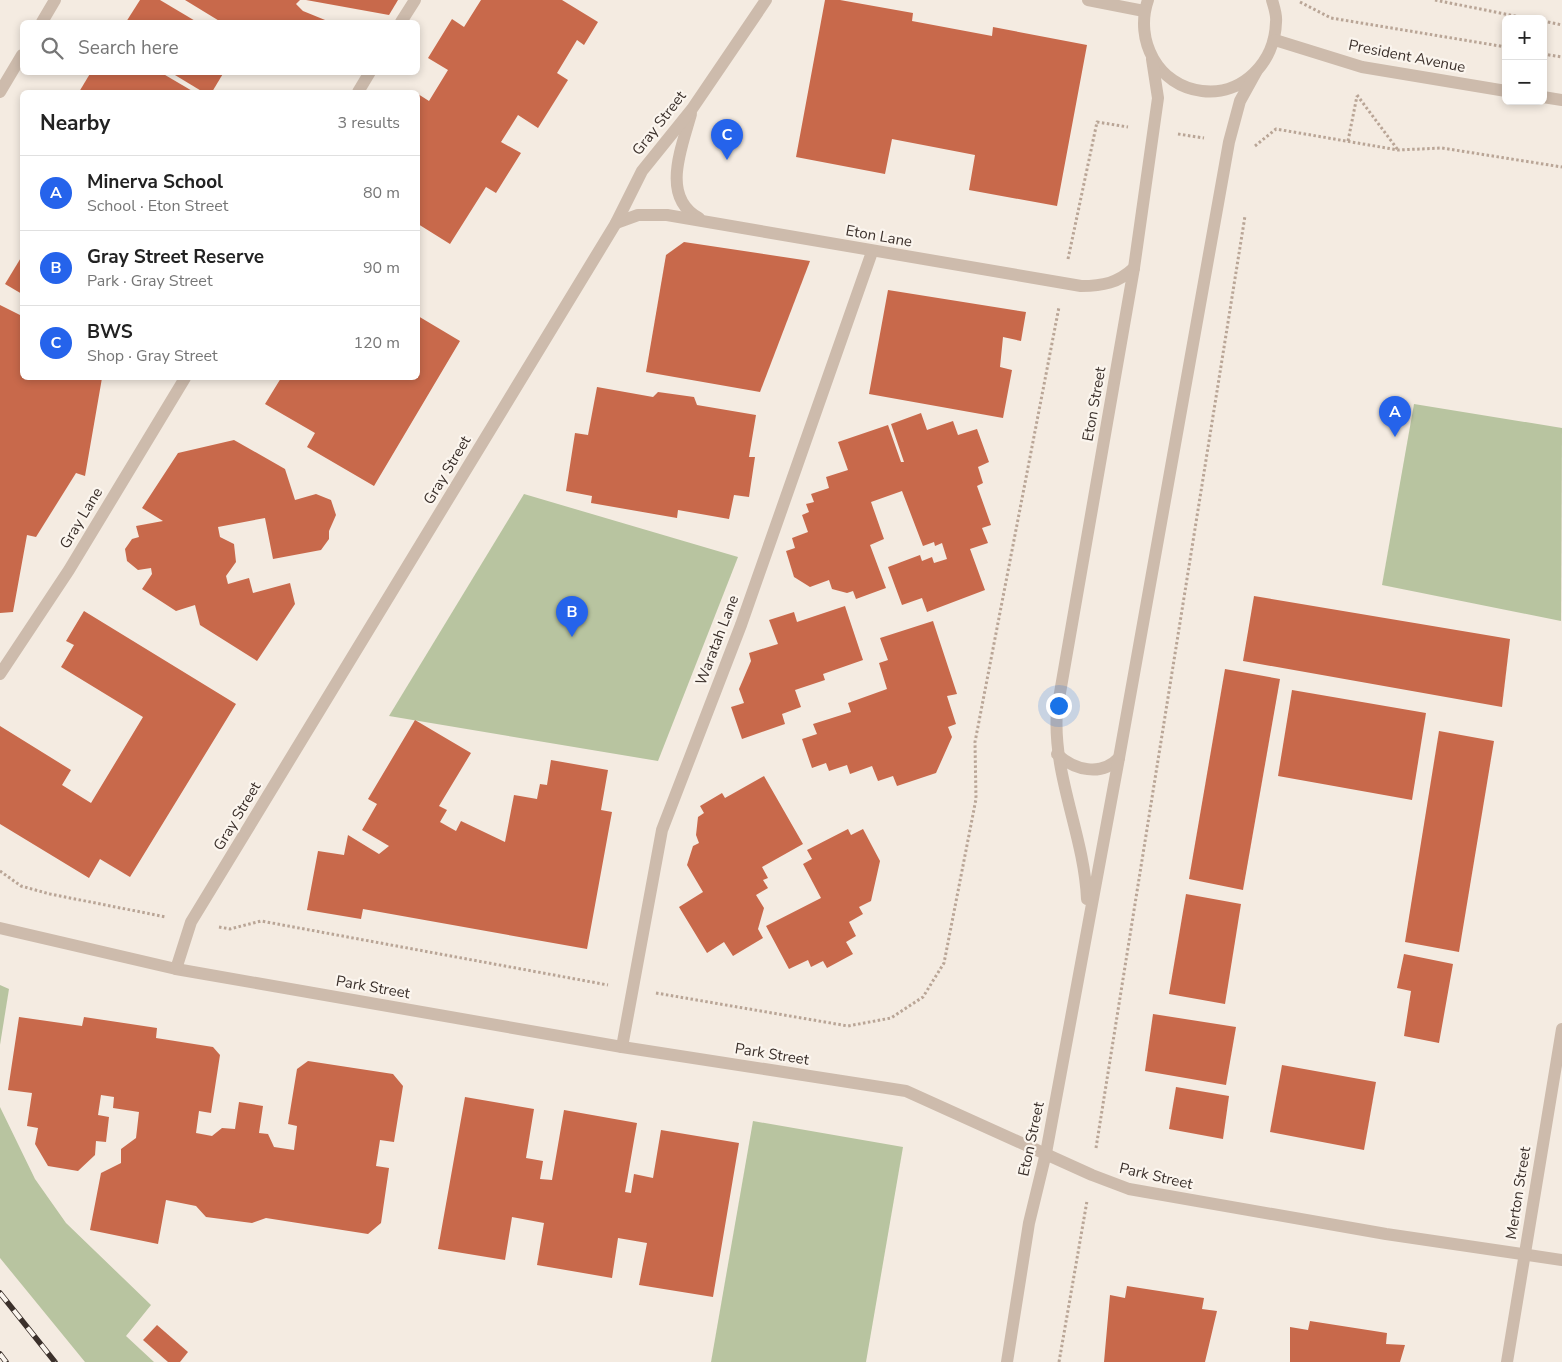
<!DOCTYPE html>
<html lang="en">
<head>
<meta charset="utf-8">
<style>
  body { margin:0; font-family:"Nunito Sans",sans-serif; background:#f2f2f2; color:#222 }
  .controls { position:absolute; right:15px; top:15px; display:grid; overflow:hidden; border-radius:8px; box-shadow:0 2px 8px #0003 }
  .controls button { width:45px; height:45px; display:grid; place-items:center; padding:0; border:0; border-bottom:1px solid #e0e0e0; background:#fff; color:#222; font:25px sans-serif }
  .you { position:absolute; left:1058px; top:705px; width:18px; height:18px; margin:-12px; border:4px solid #fff; border-radius:50%; background:#1a73e8; box-shadow:0 0 0 8px #1a73e833 }
  .badge { display:grid; place-items:center; width:32px; height:32px; border-radius:50%; background:#2563eb; color:#fff; font-size:16px; font-weight:700 }
  .pin { position:absolute; translate:-50% -41px; filter:drop-shadow(0 1px 2px #0008) }
  .pin::after { content:''; position:absolute; top:26px; width:18px; height:15px; background:inherit; clip-path:polygon(0 0,100% 0,50% 100%) }
  .list { margin:0; padding:0; list-style:none }
  h2 { display:flex; justify-content:space-between; align-items:center; height:65px; margin:0; padding:0 20px; font-size:21px }
  h2 small { font-size:16px; font-weight:400; color:#767676 }
  .list li { display:grid; grid-template-columns:32px 1fr auto; gap:15px; align-items:center; box-sizing:border-box; height:75px; padding:0 20px; border-top:1px solid #e0e0e0 }
  .list b { display:block; font-size:19px; white-space:nowrap }
  .list p { margin:0; font-size:16px; white-space:nowrap; color:#767676 }
  .list em { font-size:16px; font-style:normal; color:#767676 }
  .icon { flex:none; width:28px; height:28px; fill:none; stroke:currentColor; stroke-width:2; stroke-linecap:round; stroke-linejoin:round }
  .map { position:relative; flex:none; width:1562px; height:1362px; overflow:hidden }
  .search { position:absolute; background:#fff; box-shadow:0 2px 8px #0003; left:20px; top:20px; width:400px; height:55px; display:flex; align-items:center; gap:12px; box-sizing:border-box; padding:0 18px; border-radius:8px; color:#767676; font-size:19px }
  .panel { position:absolute; background:#fff; box-shadow:0 2px 8px #0003; left:20px; top:90px; width:400px; height:290px; border-radius:8px }
  .map>svg:first-child { display:block }
  .green { fill:#b8c4a0 }
  .building { fill:#c8694b }
  .lines { fill:none; stroke-linecap:round; stroke-linejoin:round }
  .path { stroke:#b9a596; stroke-width:3; stroke-dasharray:2.5 2.5; stroke-linecap:butt }
  .minor { stroke:#cdbbac; stroke-width:12 }
  .rail-casing { stroke:#3b302b; stroke-width:5.5 }
  .rail { stroke:#fbf5ee; stroke-width:4; stroke-dasharray:11; stroke-linecap:butt }
  .labels { text-anchor:middle; stroke-width:4.5; stroke-linejoin:round; paint-order:stroke }
  .street-label { font-size:15px; fill:#3b302b; stroke:#fbf5ee }
</style>
</head>
<body>
<div class="map">
<svg width="1562" height="1362" viewBox="0 0 1562 1362">
  <rect width="100%" height="100%" fill="#f4ebe1"/>
  <g class="green">
    <path d="M 1414,404 L 1562,428 L 1561,621 L 1382,585 Z"/>
    <path d="M 524,494 L 738,557 L 658,761 L 389,716 Z"/>
    <path d="M 0,985 L 9,989 L 0,1045 Z"/>
    <path d="M 0,1107 L 35,1179 L 66,1223 L 151,1305 L 126,1336 L 154,1362 L 85,1362 L 0,1258 Z"/>
    <path d="M 753,1121 L 903,1147 L 866,1362 L 711,1362 Z"/>
  </g>
  <g class="building">
    <path d="M 140,0 L 160,0 L 197,22 L 126,22 Z"/>
    <path d="M 185,0 L 300,0 L 296,4 L 303,11 L 330,22 L 221,22 Z"/>
    <path d="M 306,0 L 398,0 L 389,15 Z"/>
    <path d="M 481,0 L 562,0 L 598,22 L 584,45 L 577,40 L 557,73 L 568,80 L 538,128 L 518,115 L 501,142 L 521,153 L 496,193 L 486,187 L 450,244 L 418,224 L 418,94 L 429,101 L 448,70 L 428,58 L 452,19 L 464,27 Z"/>
    <path d="M 825,0 L 840,0 L 913,13 L 912,21 L 992,36 L 993,27 L 1087,45 L 1057,206 L 969,190 L 975,155 L 892,139 L 885,174 L 796,157 Z"/>
    <path d="M 91,72 L 160,72 L 194,92 L 79,92 Z"/>
    <path d="M 170,72 L 224,72 L 212,92 L 203,92 Z"/>
    <path d="M 684,242 L 810,261 L 760,392 L 646,372 L 666,255 Z"/>
    <path d="M 22,256 L 22,294 L 5,284 Z"/>
    <path d="M 888,290 L 1026,312 L 1021,341 L 1003,337 L 1000,367 L 1012,370 L 1003,418 L 869,394 Z"/>
    <path d="M 0,305 L 22,316 L 22,378 L 102,378 L 85,476 L 76,473 L 36,537 L 27,535 L 13,612 L 0,613 Z"/>
    <path d="M 418,316 L 460,341 L 374,486 L 307,447 L 315,433 L 265,404 L 281,378 L 418,378 Z"/>
    <path d="M 597,387 L 653,397 L 658,392 L 694,397 L 697,405 L 756,415 L 749,457 L 755,457 L 749,497 L 734,495 L 729,519 L 678,510 L 677,518 L 591,503 L 592,496 L 566,491 L 575,433 L 588,435 Z"/>
    <path d="M 921,413 L 927,430 L 953,421 L 958,435 L 977,429 L 989,462 L 978,467 L 983,483 L 977,486 L 991,525 L 982,528 L 988,543 L 970,549 L 985,590 L 927,612 L 922,598 L 902,605 L 888,567 L 920,555 L 922,561 L 932,557 L 934,563 L 947,559 L 942,543 L 935,546 L 934,542 L 923,546 L 902,491 L 871,502 L 884,539 L 870,545 L 886,588 L 856,599 L 853,591 L 847,593 L 832,589 L 829,580 L 810,587 L 794,577 L 786,551 L 795,548 L 792,538 L 808,532 L 802,515 L 809,512 L 806,504 L 814,502 L 811,494 L 829,488 L 826,477 L 848,470 L 838,442 L 888,425 L 901,462 L 904,462 L 891,424 Z"/>
    <path d="M 234,440 L 285,469 L 295,500 L 316,494 L 331,500 L 336,515 L 329,531 L 329,539 L 321,550 L 273,559 L 265,518 L 218,527 L 220,537 L 234,544 L 236,562 L 226,576 L 228,584 L 249,578 L 253,593 L 290,583 L 295,604 L 257,661 L 200,625 L 195,605 L 176,611 L 142,589 L 152,574 L 151,568 L 138,570 L 127,561 L 125,549 L 132,539 L 139,537 L 136,526 L 163,521 L 142,508 L 178,453 Z"/>
    <path d="M 1254,596 L 1510,639 L 1502,707 L 1243,661 Z"/>
    <path d="M 845,606 L 863,660 L 823,674 L 825,680 L 795,690 L 801,707 L 782,714 L 785,724 L 742,739 L 731,707 L 744,703 L 739,689 L 751,661 L 749,653 L 778,644 L 769,620 L 794,612 L 797,622 Z"/>
    <path d="M 84,611 L 236,704 L 130,877 L 100,859 L 89,878 L 0,824 L 0,726 L 71,770 L 62,785 L 91,803 L 143,717 L 61,667 L 74,645 L 66,641 Z"/>
    <path d="M 933,621 L 957,694 L 947,696 L 956,724 L 948,727 L 952,737 L 936,773 L 897,786 L 893,776 L 878,781 L 872,766 L 850,774 L 847,765 L 829,771 L 826,763 L 812,768 L 802,739 L 817,734 L 813,724 L 851,712 L 848,703 L 887,689 L 879,663 L 888,660 L 880,638 Z"/>
    <path d="M 1225,669 L 1280,679 L 1243,890 L 1189,879 Z"/>
    <path d="M 1292,690 L 1426,713 L 1412,800 L 1278,776 Z"/>
    <path d="M 415,720 L 471,753 L 439,806 L 447,810 L 440,822 L 456,831 L 461,821 L 505,842 L 514,795 L 537,799 L 540,784 L 547,785 L 551,760 L 608,770 L 601,810 L 612,812 L 587,949 L 363,909 L 361,919 L 307,910 L 318,851 L 344,855 L 348,835 L 379,854 L 389,846 L 362,830 L 377,804 L 368,799 Z"/>
    <path d="M 1439,731 L 1494,741 L 1459,952 L 1405,942 Z"/>
    <path d="M 764,776 L 803,844 L 762,867 L 768,878 L 763,880 L 768,888 L 756,895 L 764,908 L 758,929 L 763,938 L 733,956 L 724,942 L 707,953 L 679,907 L 703,892 L 687,865 L 693,846 L 699,843 L 696,835 L 698,817 L 704,813 L 700,806 L 722,793 L 725,798 Z"/>
    <path d="M 848,829 L 851,835 L 863,829 L 880,861 L 871,901 L 859,907 L 863,914 L 849,922 L 856,936 L 846,942 L 853,954 L 827,968 L 823,961 L 811,967 L 808,960 L 789,969 L 766,926 L 821,898 L 803,864 L 812,859 L 807,850 Z"/>
    <path d="M 1186,894 L 1241,904 L 1225,1004 L 1169,994 Z"/>
    <path d="M 1404,954 L 1453,964 L 1439,1043 L 1404,1036 L 1411,991 L 1397,988 Z"/>
    <path d="M 1153,1014 L 1236,1027 L 1226,1085 L 1145,1071 Z"/>
    <path d="M 19,1017 L 82,1026 L 84,1017 L 157,1028 L 156,1038 L 213,1047 L 220,1055 L 211,1113 L 199,1111 L 196,1133 L 212,1136 L 222,1128 L 235,1129 L 239,1102 L 263,1106 L 259,1133 L 268,1134 L 274,1147 L 294,1150 L 297,1126 L 288,1124 L 297,1069 L 308,1061 L 393,1074 L 403,1086 L 394,1142 L 380,1140 L 376,1166 L 389,1168 L 381,1223 L 368,1234 L 266,1218 L 252,1223 L 206,1217 L 196,1206 L 166,1200 L 158,1244 L 90,1230 L 101,1173 L 121,1163 L 121,1149 L 136,1138 L 139,1112 L 113,1108 L 114,1097 L 101,1095 L 98,1115 L 109,1117 L 106,1142 L 96,1141 L 95,1155 L 78,1171 L 48,1166 L 35,1144 L 38,1128 L 27,1126 L 32,1093 L 8,1090 Z"/>
    <path d="M 1282,1065 L 1376,1082 L 1364,1150 L 1270,1132 Z"/>
    <path d="M 1176,1087 L 1229,1096 L 1223,1139 L 1169,1129 Z"/>
    <path d="M 465,1097 L 534,1109 L 526,1158 L 543,1161 L 540,1179 L 552,1180 L 564,1110 L 637,1123 L 625,1192 L 631,1193 L 634,1174 L 653,1178 L 661,1130 L 739,1143 L 713,1297 L 639,1285 L 647,1243 L 618,1238 L 612,1278 L 537,1265 L 544,1223 L 512,1217 L 505,1260 L 438,1249 Z"/>
    <path d="M 1127,1286 L 1204,1298 L 1202,1309 L 1217,1311 L 1205,1362 L 1104,1362 L 1110,1295 L 1125,1298 Z"/>
    <path d="M 1310,1321 L 1387,1333 L 1386,1344 L 1405,1345 L 1400,1362 L 1290,1362 L 1290,1327 L 1308,1330 Z"/>
    <path d="M 157,1325 L 188,1352 L 180,1362 L 168,1362 L 143,1340 Z"/>
  </g>
  <g class="lines">
    <g class="path">
      <path d="M 1435,0 L 1530,19"/>
      <path d="M 1300,2 L 1331,18 L 1506,47"/>
      <path d="M 1543,21 L 1562,25"/>
      <path d="M 1543,54 L 1562,57"/>
      <path d="M 1357,95 L 1398,150"/>
      <path d="M 1178,134 L 1204,138"/>
      <path d="M 1348,141 L 1357,96"/>
      <path d="M 1255,146 L 1276,129 L 1398,150 L 1442,148 L 1562,167"/>
      <path d="M 1068,259 L 1097,122 L 1128,127"/>
      <path d="M 0,871 L 21,886 L 50,894 L 166,917"/>
      <path d="M 219,927 L 230,929 L 261,921 L 608,985"/>
      <path d="M 656,993 L 848,1026 L 891,1018 L 923,997 L 944,963 L 976,799 L 975,742 L 1059,307"/>
      <path d="M 1096,1148 L 1245,216"/>
      <path d="M 1059,1362 L 1087,1201"/>
    </g>
    <g class="minor">
      <path d="M 1088,0 L 1144,11"/>
      <path d="M 1148,0 C 1134,40 1158,86 1202,91 C 1243,96 1275,62 1276,22 C 1277,15 1274,7 1272,0"/>
      <path d="M 42,22 L 55,0"/>
      <path d="M 401,22 L 415,0"/>
      <path d="M 1275,40 L 1362,67 L 1506,91"/>
      <path d="M 0,92 L 22,55"/>
      <path d="M 358,92 L 370,72"/>
      <path d="M 1543,97 L 1562,100"/>
      <path d="M 691,114 C 682,147 660,197 699,218"/>
      <path d="M 616,223 L 638,215 L 667,215 L 1081,286 C 1103,286 1118,283 1134,268"/>
      <path d="M 0,674 L 69,570 L 185,378"/>
      <path d="M 1057,754 C 1074,770 1101,777 1119,758"/>
      <path d="M 1087,899 C 1084,834 1052,775 1057,710 L 1134,268 L 1158,98 L 1152,59"/>
      <path d="M 0,928 L 176,969 L 622,1047 L 906,1091 L 1092,1175 L 1129,1189 L 1386,1234 L 1562,1260"/>
      <path d="M 176,969 L 191,922 L 616,223 L 642,171 L 692,109 L 766,0"/>
      <path d="M 622,1047 L 662,830 L 741,625 L 872,252"/>
      <path d="M 1007,1362 L 1029,1223 L 1046,1153 L 1119,758 L 1229,142 L 1240,101 L 1256,72"/>
      <path d="M 1507,1362 L 1562,1029"/>
    </g>
    <defs>
      <g id="rail">
        <path d="M 0,1293 L 55,1362"/>
        <path d="M 0,1354 L 6,1362"/>
      </g>
    </defs>
    <use href="#rail" class="rail-casing"/>
    <use href="#rail" class="rail"/>
  </g>
  <g class="labels">
    <g class="street-label">
      <text transform="translate(1407 56) rotate(11)" y="5">President Avenue</text>
      <text transform="translate(659 123) rotate(-52)" y="5">Gray Street</text>
      <text transform="translate(879 236) rotate(10)" y="5">Eton Lane</text>
      <text transform="translate(1094 404) rotate(-80)" y="5">Eton Street</text>
      <text transform="translate(447 470) rotate(-59)" y="5">Gray Street</text>
      <text transform="translate(81 518) rotate(-59)" y="5">Gray Lane</text>
      <text transform="translate(717 640) rotate(-69)" y="5">Waratah Lane</text>
      <text transform="translate(237 816) rotate(-59)" y="5">Gray Street</text>
      <text transform="translate(373 987) rotate(10)" y="5">Park Street</text>
      <text transform="translate(772 1054) rotate(9)" y="5">Park Street</text>
      <text transform="translate(1031 1139) rotate(-78)" y="5">Eton Street</text>
      <text transform="translate(1156 1176) rotate(13)" y="5">Park Street</text>
      <text transform="translate(1518 1193) rotate(-81)" y="5">Merton Street</text>
    </g>
  </g>
</svg>
<div class="controls">
<button>+</button>
<button>−</button>
</div>
<div class="you"></div>
<div class="pin badge" style="left:1395px;top:437px">A</div>
<div class="pin badge" style="left:572px;top:637px">B</div>
<div class="pin badge" style="left:727px;top:160px">C</div>
<div class="search"><svg class="icon" aria-label="search" viewBox="0 0 24 24"><circle cx="10" cy="10" r="6"/><path d="M15 15l6 6"/></svg>Search here</div>
<section class="panel">
<h2>Nearby<small>3 results</small></h2>
<ul class="list">
<li><span class="badge">A</span><div><b>Minerva School</b><p>School · Eton Street</p></div><em>80 m</em></li>
<li><span class="badge">B</span><div><b>Gray Street Reserve</b><p>Park · Gray Street</p></div><em>90 m</em></li>
<li><span class="badge">C</span><div><b>BWS</b><p>Shop · Gray Street</p></div><em>120 m</em></li>
</ul>
</section>
</div>
</body>
</html>
